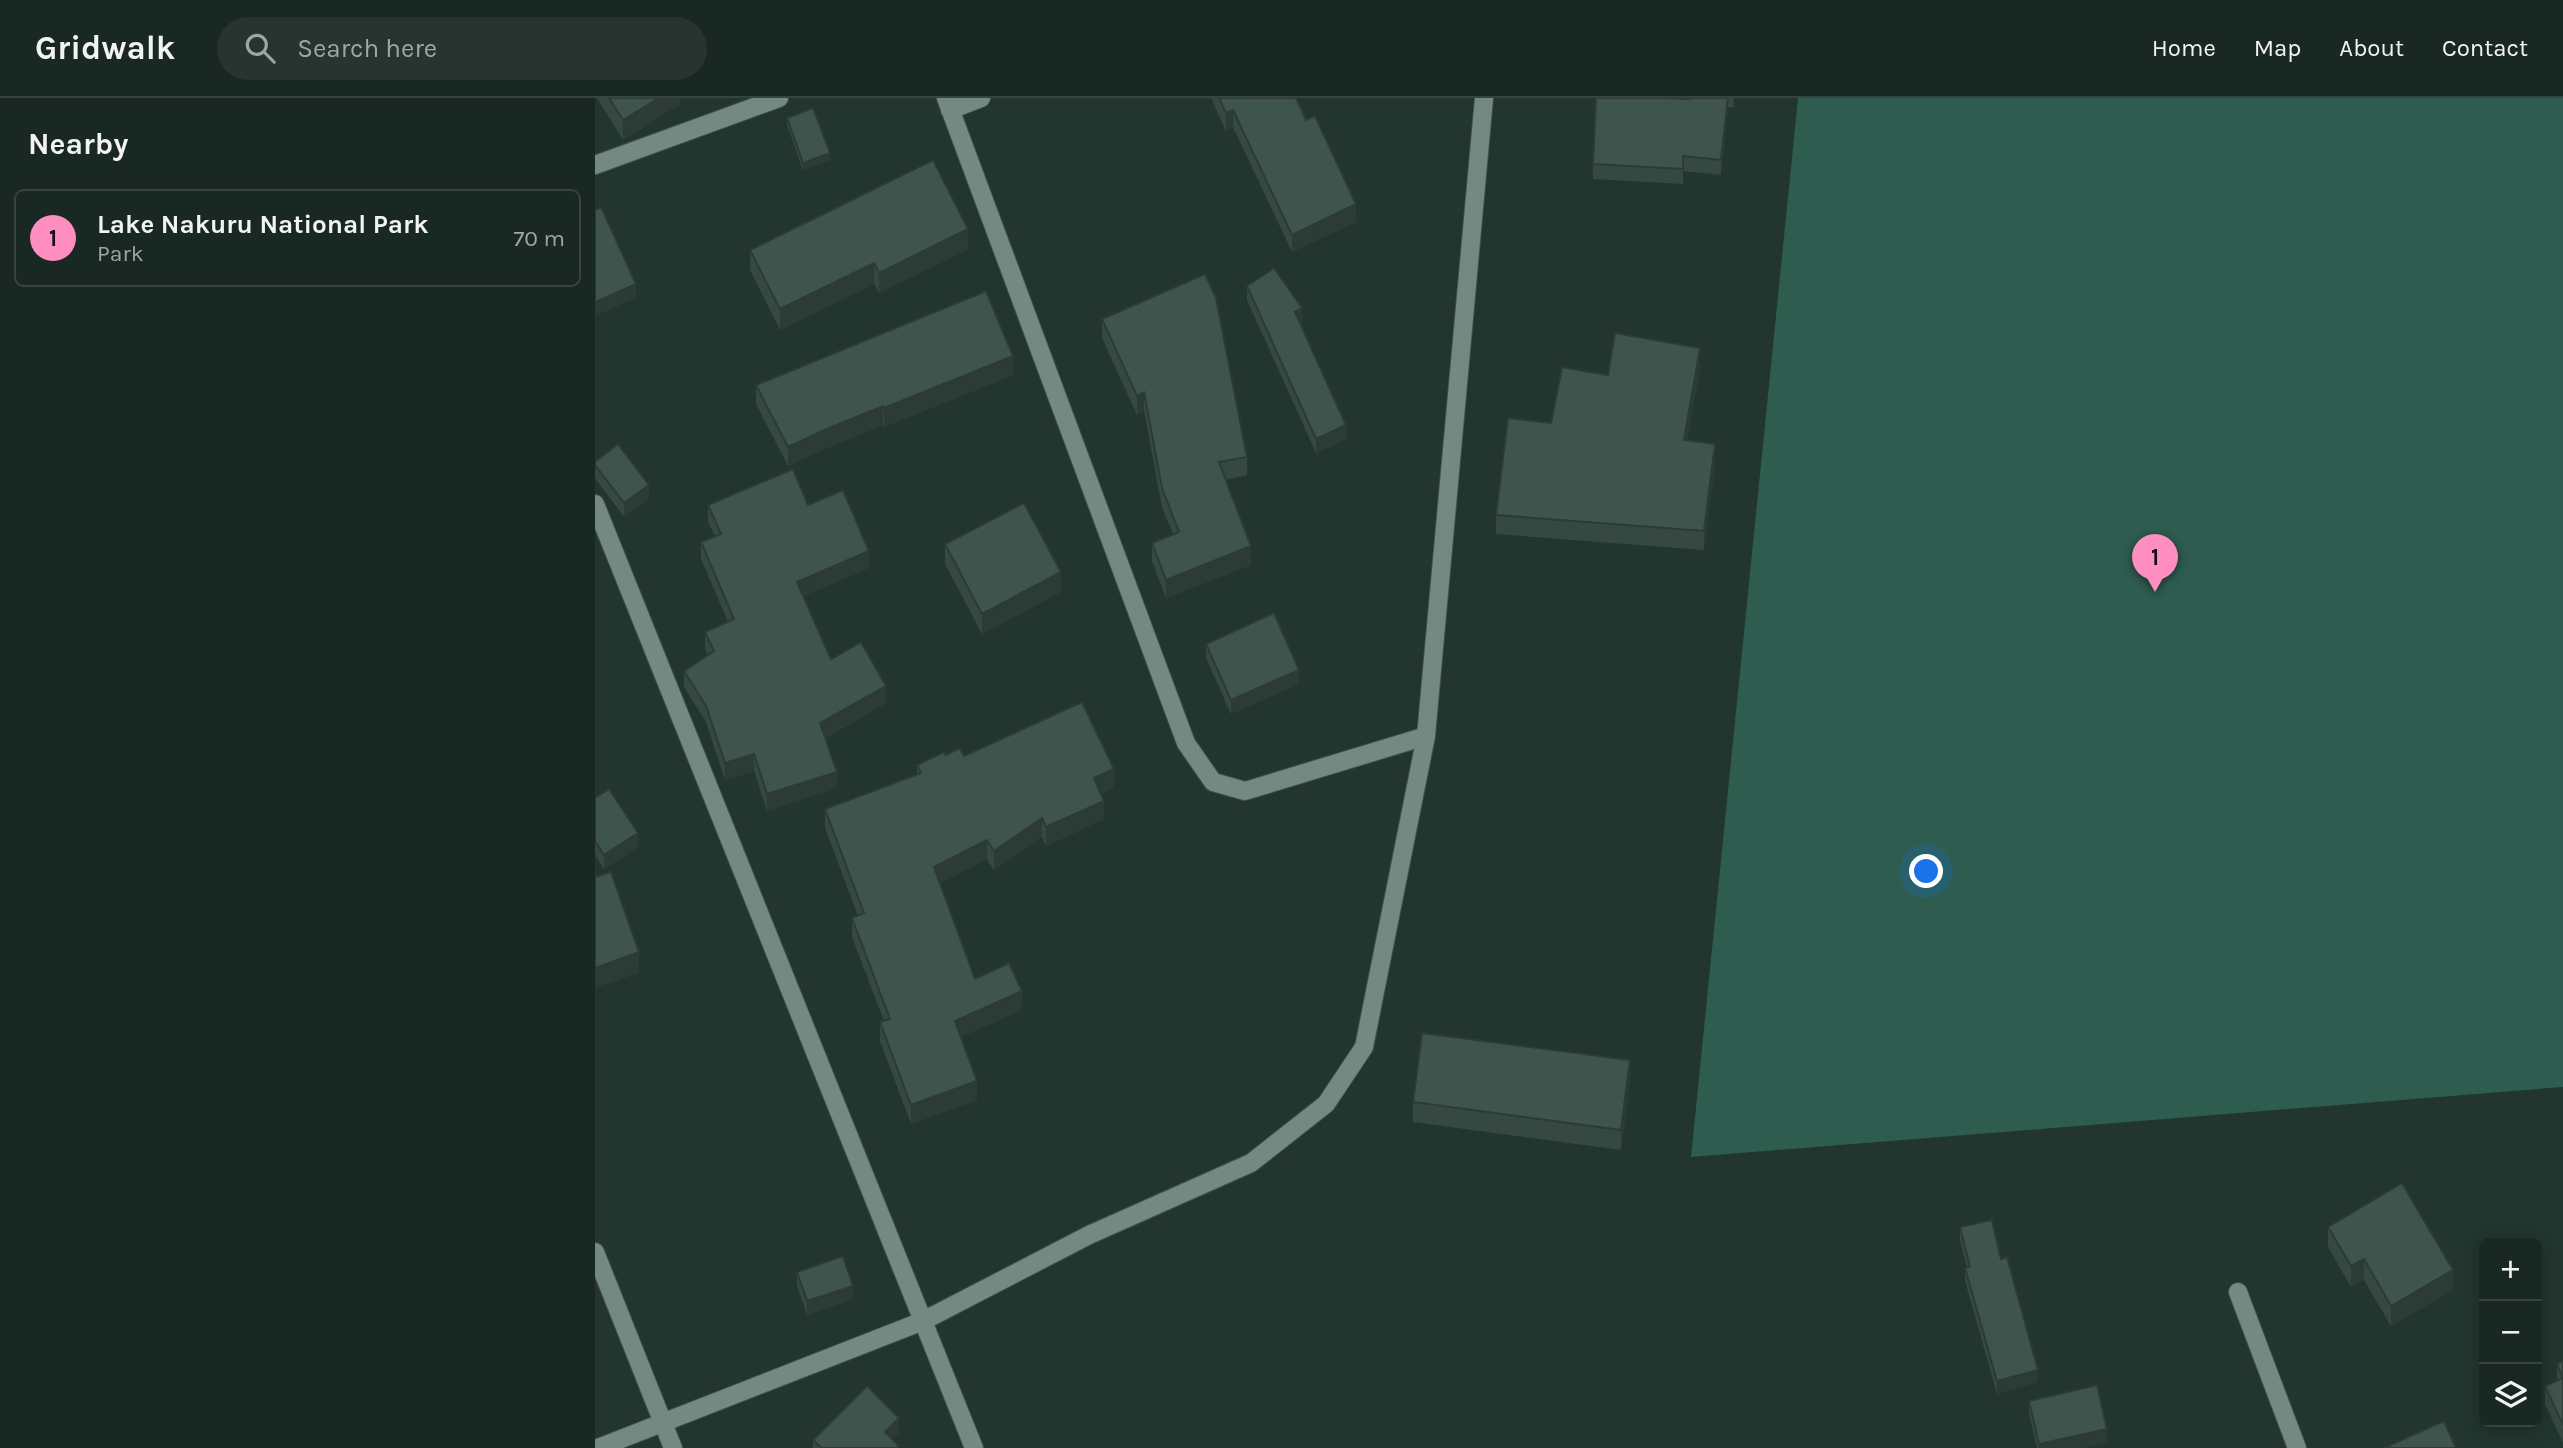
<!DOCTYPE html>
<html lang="en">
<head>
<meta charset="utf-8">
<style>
  body { margin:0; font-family:Karla,sans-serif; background:#273430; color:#f1f3f6 }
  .controls { position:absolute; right:21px; bottom:21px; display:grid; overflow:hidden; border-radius:10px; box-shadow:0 4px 18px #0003 }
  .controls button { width:63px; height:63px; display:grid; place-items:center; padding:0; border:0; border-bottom:2px solid #384441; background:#1a2823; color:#f1f3f6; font:35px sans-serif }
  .you { position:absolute; left:1332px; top:774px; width:24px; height:24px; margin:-18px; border:5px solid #fff; border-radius:50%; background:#1a73e8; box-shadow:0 0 0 10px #1a73e833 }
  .badge { display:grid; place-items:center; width:46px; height:46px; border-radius:50%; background:#fd8ebf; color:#111; font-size:23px; font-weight:700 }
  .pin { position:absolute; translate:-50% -58px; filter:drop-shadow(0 2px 4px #0008) }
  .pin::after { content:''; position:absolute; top:37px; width:24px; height:21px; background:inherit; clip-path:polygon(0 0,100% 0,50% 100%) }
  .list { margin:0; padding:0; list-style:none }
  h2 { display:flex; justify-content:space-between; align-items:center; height:91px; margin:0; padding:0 28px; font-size:30px }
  h2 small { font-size:23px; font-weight:400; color:#9fa6a6 }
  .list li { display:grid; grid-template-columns:46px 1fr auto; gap:21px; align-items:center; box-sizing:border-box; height:98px; margin:0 14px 14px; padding:0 14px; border:2px solid #384441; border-radius:10px }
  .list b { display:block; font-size:26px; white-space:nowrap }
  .list p { margin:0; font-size:23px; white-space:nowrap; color:#9fa6a6 }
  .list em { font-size:23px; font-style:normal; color:#9fa6a6 }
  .icon { flex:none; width:38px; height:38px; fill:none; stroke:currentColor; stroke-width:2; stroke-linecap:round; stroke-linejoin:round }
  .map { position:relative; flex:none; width:1968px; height:1350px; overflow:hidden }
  header { display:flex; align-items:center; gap:42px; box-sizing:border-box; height:98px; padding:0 35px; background:#1a2823; border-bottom:2px solid #384441 }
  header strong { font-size:33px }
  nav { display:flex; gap:38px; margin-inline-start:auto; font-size:24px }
  .search { width:490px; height:63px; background:#273430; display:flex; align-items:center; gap:18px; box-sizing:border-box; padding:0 24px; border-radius:38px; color:#9fa6a6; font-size:26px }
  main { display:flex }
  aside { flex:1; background:#1a2823 }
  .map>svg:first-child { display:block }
  .green { fill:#2e5c4f }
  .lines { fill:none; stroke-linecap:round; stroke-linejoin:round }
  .minor-casing { stroke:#40514c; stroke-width:20 }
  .minor { stroke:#738982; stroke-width:18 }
  .wall { fill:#364842 }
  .shaded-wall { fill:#2c3b36 }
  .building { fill:#3f544d; stroke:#2c3b36; stroke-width:2 }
</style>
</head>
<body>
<header>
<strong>Gridwalk</strong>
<div class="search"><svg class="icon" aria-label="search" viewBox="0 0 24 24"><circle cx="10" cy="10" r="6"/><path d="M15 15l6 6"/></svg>Search here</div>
<nav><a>Home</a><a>Map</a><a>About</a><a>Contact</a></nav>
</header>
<main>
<aside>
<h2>Nearby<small></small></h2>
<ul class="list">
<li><span class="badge">1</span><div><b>Lake Nakuru National Park</b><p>Park</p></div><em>70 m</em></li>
</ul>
</aside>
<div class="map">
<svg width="1968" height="1350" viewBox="0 0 1968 1350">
  <rect width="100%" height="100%" fill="#22352f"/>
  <path class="green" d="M 1203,0 L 1968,0 L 1968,989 L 1096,1059 Z"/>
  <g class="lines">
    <defs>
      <g id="minor">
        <path d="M 351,0 L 591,645 L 618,684 L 650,693 L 831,638"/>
        <path d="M 355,12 L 386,0"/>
        <path d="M 0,67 L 184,0"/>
        <path d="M 0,406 L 328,1223 L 3,1350"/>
        <path d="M 0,1154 L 78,1350"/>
        <path d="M 1643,1194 L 1702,1350"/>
        <path d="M 379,1350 L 328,1223 L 494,1137 L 656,1065 L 731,1006 L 769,949 L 831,638 L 889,0"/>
      </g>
    </defs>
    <use href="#minor" class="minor-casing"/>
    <use href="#minor" class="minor"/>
  </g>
  <g class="wall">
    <path d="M 2,0 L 85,0 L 85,6 L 28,42 Z"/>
    <path d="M 616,0 L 701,0 L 761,124 L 697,154 L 638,29 L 631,33 Z"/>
    <path d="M 1095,0 L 1139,0 L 1139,9 L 1133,9 L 1126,77 L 1088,73 L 1088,86 L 998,81 L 998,66 L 1095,1 Z"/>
    <path d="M 192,20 L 235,62 L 208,72 L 192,27 Z"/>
    <path d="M 373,151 L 284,195 L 279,186 L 185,232 L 155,172 L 155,152 Z"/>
    <path d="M 652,188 L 707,223 L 705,225 L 751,341 L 721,355 L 652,202 Z"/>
    <path d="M 507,221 L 652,359 L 652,377 L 630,382 L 656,467 L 571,500 L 557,463 L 557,445 L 578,436 L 567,409 L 549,313 L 542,317 L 507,240 Z"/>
    <path d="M 1105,269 L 1092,343 L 1120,365 L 1109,452 L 901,436 L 901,417 L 956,325 L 1013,277 Z"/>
    <path d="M 418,277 L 289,329 L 288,327 L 232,350 L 193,368 L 161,306 L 161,287 Z"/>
    <path d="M 0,364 L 54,401 L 29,419 L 0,380 Z"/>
    <path d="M 113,407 L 213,407 L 274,470 L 208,498 L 236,561 L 291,605 L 230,640 L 242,690 L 172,713 L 159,673 L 130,682 L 111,624 L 89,589 L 89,573 L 113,557 L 110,551 L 110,534 L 133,524 L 106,461 L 106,444 L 120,439 L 113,424 Z"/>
    <path d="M 350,446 L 466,494 L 387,536 L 350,466 Z"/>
    <path d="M 611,546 L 704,586 L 636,616 L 611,560 Z"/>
    <path d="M 351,657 L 369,658 L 519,690 L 506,696 L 509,721 L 451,748 L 447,739 L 399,772 L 392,761 L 345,785 L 380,881 L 427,912 L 366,939 L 382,1002 L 316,1026 L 285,943 L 285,924 L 289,923 L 257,839 L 257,820 L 263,818 L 230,730 L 230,711 L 322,676 L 322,667 Z"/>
    <path d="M 0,700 L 43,749 L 9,771 L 0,757 Z"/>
    <path d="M 1035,982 L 1026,1052 L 818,1024 L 818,1004 Z"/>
    <path d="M 1365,1129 L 1406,1161 L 1443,1284 L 1402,1296 L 1370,1183 L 1370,1170 L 1372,1170 L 1365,1142 Z"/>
    <path d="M 1733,1129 L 1858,1192 L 1796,1228 L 1769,1182 L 1756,1189 L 1733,1149 Z"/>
    <path d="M 202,1174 L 258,1201 L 212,1217 L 202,1188 Z"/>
    <path d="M 1968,1263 L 1968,1345 L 1950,1306 L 1950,1288 L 1962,1283 L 1962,1266 Z"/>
    <path d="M 1434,1303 L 1512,1344 L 1487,1350 L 1442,1350 L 1434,1316 Z"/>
    <path d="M 304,1334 L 297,1341 L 304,1350 L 218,1350 L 218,1342 Z"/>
  </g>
  <g class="shaded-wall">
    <path d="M 64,0 L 85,0 L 85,6 L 28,42 L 28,22 Z"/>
    <path d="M 1133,0 L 1133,9 L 1126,77 L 1126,62 Z"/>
    <path d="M 638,12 L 638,29 L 631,33 L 631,15 Z"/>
    <path d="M 235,55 L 235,62 L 208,72 L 208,65 Z"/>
    <path d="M 761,106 L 761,124 L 697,154 L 697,137 Z"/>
    <path d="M 373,131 L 373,151 L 284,195 L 284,175 Z"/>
    <path d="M 279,165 L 279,186 L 185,232 L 185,211 Z"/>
    <path d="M 41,186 L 41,200 L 0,218 L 0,204 Z"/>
    <path d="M 707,210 L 707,223 L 700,228 L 700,214 Z"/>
    <path d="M 1105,250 L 1105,269 L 1089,361 L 1089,342 Z"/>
    <path d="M 418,258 L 418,277 L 289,329 L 289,310 Z"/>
    <path d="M 549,294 L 549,313 L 542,317 L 542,298 Z"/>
    <path d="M 288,308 L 288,327 L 232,350 L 193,368 L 193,349 L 232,331 Z"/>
    <path d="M 751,327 L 751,341 L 721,355 L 721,341 Z"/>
    <path d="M 1120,346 L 1120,365 L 1109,452 L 1109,433 Z"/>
    <path d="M 54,387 L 54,401 L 29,419 L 29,405 Z"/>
    <path d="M 656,448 L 656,467 L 571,500 L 571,482 Z"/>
    <path d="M 274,453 L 274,470 L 202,501 L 202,484 Z"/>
    <path d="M 466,474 L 466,494 L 387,536 L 387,516 Z"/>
    <path d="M 704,572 L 704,586 L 636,616 L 636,602 Z"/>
    <path d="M 291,588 L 291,605 L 225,642 L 225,625 Z"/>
    <path d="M 159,656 L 159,673 L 130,682 L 130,665 Z"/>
    <path d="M 519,671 L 519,690 L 499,699 L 499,680 Z"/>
    <path d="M 242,674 L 242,690 L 172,713 L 172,696 Z"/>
    <path d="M 509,703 L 509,721 L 451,748 L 451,729 Z"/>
    <path d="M 447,720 L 447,739 L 399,772 L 399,753 Z"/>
    <path d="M 43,735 L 43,749 L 9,771 L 9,757 Z"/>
    <path d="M 392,742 L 392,761 L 339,788 L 339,769 Z"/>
    <path d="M 44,854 L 44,875 L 0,890 L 0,870 Z"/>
    <path d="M 427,893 L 427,912 L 360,942 L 360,923 Z"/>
    <path d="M 1035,962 L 1035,982 L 1026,1052 L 1026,1032 Z"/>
    <path d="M 382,983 L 382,1002 L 316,1026 L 316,1007 Z"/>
    <path d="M 1769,1161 L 1769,1182 L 1756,1189 L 1756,1168 Z"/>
    <path d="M 1858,1172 L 1858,1192 L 1796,1228 L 1796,1208 Z"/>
    <path d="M 258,1188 L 258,1201 L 212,1217 L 212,1203 Z"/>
    <path d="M 1443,1272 L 1443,1284 L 1402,1296 L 1402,1283 Z"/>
    <path d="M 304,1320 L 304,1334 L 290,1348 L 290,1334 Z"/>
    <path d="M 1512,1331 L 1512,1344 L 1487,1350 L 1444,1350 L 1444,1346 Z"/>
  </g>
  <g class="building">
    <path d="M 14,0 L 64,0 L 28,22 Z"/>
    <path d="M 624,0 L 701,0 L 711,22 L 720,18 L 761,106 L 697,137 L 638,12 L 631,15 Z"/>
    <path d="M 1001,0 L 1072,0 L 1095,1 L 1095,0 L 1133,0 L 1126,62 L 1088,58 L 1088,71 L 998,66 Z"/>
    <path d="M 218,10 L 235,55 L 208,65 L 192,20 Z"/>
    <path d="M 338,62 L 373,131 L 284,175 L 279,165 L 185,211 L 155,152 Z"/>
    <path d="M 6,109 L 41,186 L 0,204 L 0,112 Z"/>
    <path d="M 679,170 L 707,210 L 700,214 L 751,327 L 721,341 L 652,188 Z"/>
    <path d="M 610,176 L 621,200 L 652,359 L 624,364 L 656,448 L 571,482 L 557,445 L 584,434 L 567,390 L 549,294 L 542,298 L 507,221 Z"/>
    <path d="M 391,193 L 418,258 L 289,310 L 288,308 L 232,331 L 193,349 L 161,287 Z"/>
    <path d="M 1020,235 L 1105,250 L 1089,342 L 1120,346 L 1109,433 L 901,417 L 913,320 L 956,325 L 967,269 L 1013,277 Z"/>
    <path d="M 23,346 L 54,387 L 29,405 L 0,367 L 0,364 Z"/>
    <path d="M 198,371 L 213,407 L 248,392 L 274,453 L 202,484 L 236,561 L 266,544 L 291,588 L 225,625 L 242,674 L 172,696 L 159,656 L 130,665 L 111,608 L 89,573 L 119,553 L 110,534 L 139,521 L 106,444 L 126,436 L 113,407 Z"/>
    <path d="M 429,405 L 466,474 L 387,516 L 350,446 Z"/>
    <path d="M 679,515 L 704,572 L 636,602 L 611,546 Z"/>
    <path d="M 487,604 L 519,671 L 499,680 L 509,703 L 451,729 L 447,720 L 399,753 L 392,742 L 339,769 L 380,881 L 414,865 L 427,893 L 360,923 L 382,983 L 316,1007 L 285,924 L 295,921 L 257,820 L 269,815 L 230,711 L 326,675 L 322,667 L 349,654 L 351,657 L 365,650 L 369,658 Z"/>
    <path d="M 14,691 L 43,735 L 9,757 L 0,743 L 0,700 Z"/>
    <path d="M 16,774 L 44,854 L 0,870 L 0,779 Z"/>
    <path d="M 827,935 L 1035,962 L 1026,1032 L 818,1004 Z"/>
    <path d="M 1807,1085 L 1858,1172 L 1796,1208 L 1769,1161 L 1756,1168 L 1733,1129 Z"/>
    <path d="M 1397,1122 L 1406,1161 L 1412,1159 L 1443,1272 L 1402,1283 L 1370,1170 L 1375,1169 L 1365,1129 Z"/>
    <path d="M 248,1158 L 258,1188 L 212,1203 L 202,1174 Z"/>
    <path d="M 1968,1263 L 1968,1327 L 1950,1288 L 1968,1280 L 1962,1266 Z"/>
    <path d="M 1502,1287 L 1512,1331 L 1444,1346 L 1434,1303 Z"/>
    <path d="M 272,1288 L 304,1320 L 290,1334 L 304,1348 L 302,1350 L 227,1350 L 218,1342 Z"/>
    <path d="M 1849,1323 L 1861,1350 L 1789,1350 Z"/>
  </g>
</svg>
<div class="controls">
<button>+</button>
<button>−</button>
<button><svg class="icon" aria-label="layers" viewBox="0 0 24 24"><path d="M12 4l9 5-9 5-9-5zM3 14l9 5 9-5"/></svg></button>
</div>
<div class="you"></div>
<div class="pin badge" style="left:1560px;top:494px">1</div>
</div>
</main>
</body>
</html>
